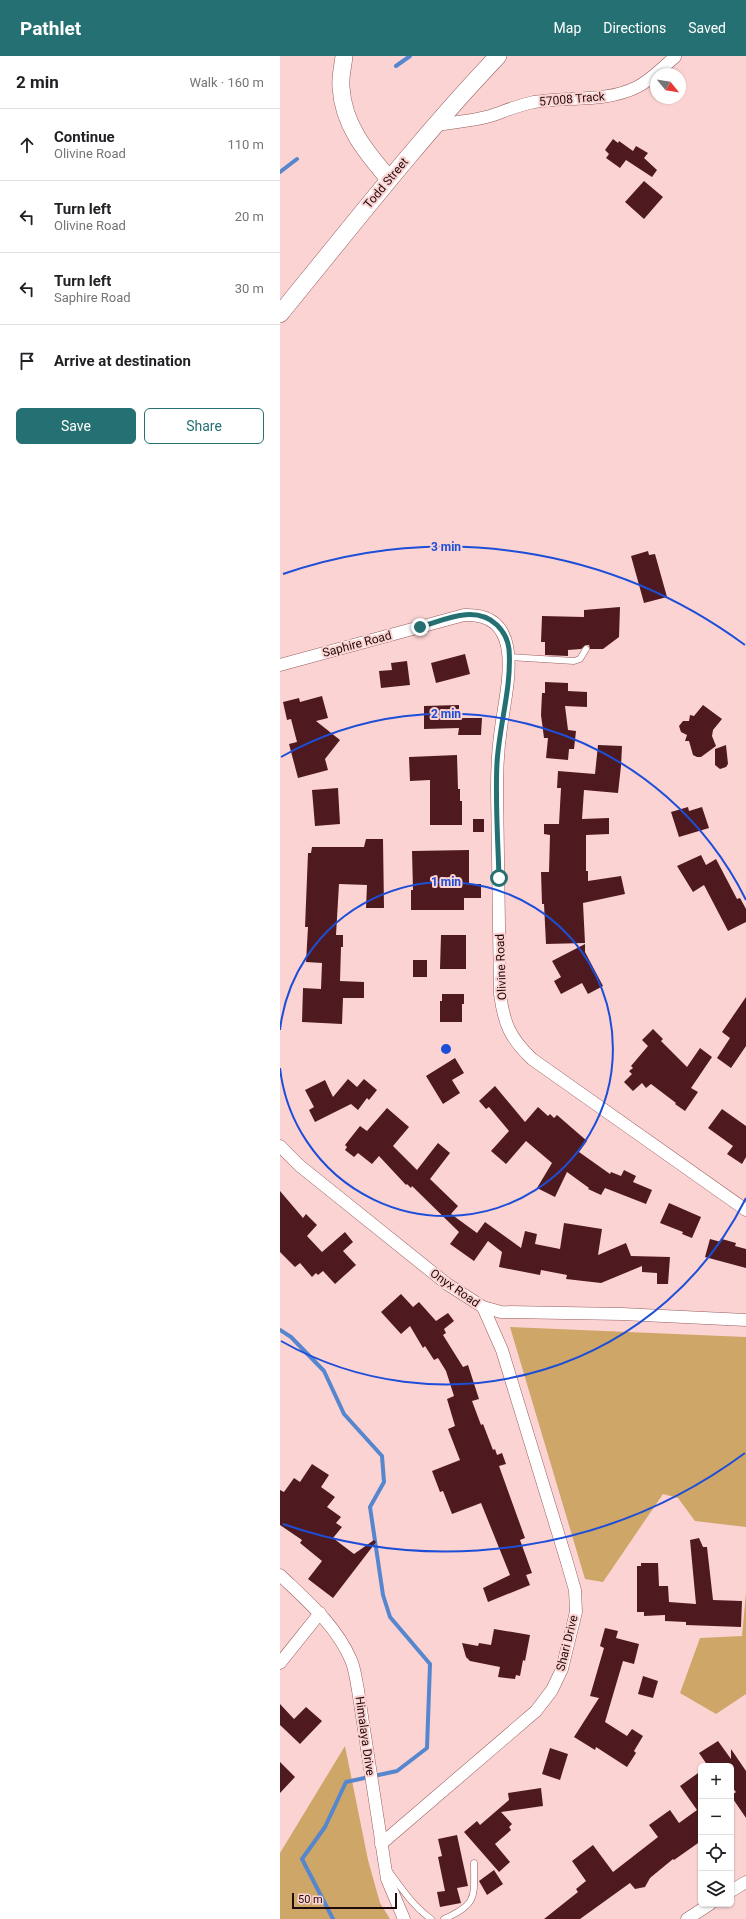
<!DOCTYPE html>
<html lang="en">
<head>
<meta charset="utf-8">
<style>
  body { margin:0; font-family:Roboto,sans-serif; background:#f2f2f2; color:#202124 }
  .controls { position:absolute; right:12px; bottom:12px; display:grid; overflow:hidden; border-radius:6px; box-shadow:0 1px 3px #0004 }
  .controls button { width:36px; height:36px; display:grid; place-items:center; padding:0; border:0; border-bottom:1px solid #e0e0e0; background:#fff; color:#202124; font:20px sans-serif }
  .compass { position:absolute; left:370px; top:12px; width:36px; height:36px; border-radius:50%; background:#fff; box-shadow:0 1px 3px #0004; rotate:120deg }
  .scale { position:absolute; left:12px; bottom:10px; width:105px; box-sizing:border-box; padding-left:4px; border:2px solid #210a0b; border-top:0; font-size:11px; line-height:14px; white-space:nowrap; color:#210a0b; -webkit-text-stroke:3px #fcd3d3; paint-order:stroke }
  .stop { position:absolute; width:12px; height:12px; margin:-9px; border:3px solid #257072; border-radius:50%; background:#fff }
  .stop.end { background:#257072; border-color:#fff; box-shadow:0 1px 4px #0008 }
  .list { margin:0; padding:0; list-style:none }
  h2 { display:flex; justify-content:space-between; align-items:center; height:52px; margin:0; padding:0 16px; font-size:17px }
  h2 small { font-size:13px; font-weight:400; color:#757577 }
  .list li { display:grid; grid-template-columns:26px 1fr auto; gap:12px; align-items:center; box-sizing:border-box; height:72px; padding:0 16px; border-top:1px solid #e0e0e0 }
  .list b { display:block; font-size:15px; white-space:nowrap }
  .list p { margin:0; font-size:13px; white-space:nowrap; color:#757577 }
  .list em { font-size:13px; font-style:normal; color:#757577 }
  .actions { display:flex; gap:8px; padding:12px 16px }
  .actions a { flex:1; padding:9px 0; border:1px solid #257072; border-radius:6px; text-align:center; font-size:14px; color:#257072 }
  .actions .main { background:#257072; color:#fff }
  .icon { flex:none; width:22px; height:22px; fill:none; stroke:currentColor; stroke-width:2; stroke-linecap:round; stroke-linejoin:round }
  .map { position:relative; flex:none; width:466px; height:1863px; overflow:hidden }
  header { display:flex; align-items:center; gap:24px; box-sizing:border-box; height:56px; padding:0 20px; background:#257072; color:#fff }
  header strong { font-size:19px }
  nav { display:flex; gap:22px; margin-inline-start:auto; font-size:14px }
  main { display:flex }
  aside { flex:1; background:#fff }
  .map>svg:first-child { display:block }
  .grass { fill:#cea667 }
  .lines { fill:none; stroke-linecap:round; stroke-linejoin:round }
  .stream { stroke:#5586ce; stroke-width:4 }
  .building { fill:#4e1a1f }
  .lane-casing { stroke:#985c5e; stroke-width:7 }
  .street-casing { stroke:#985c5e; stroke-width:13 }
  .secondary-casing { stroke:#985c5e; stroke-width:18 }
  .lane { stroke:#fff; stroke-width:6 }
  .street { stroke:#fff; stroke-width:12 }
  .secondary { stroke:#fff; stroke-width:17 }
  .route { stroke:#257072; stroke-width:5 }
  .ring { fill:none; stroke:#1d4ed8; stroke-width:2 }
  .labels { text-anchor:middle; stroke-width:4; stroke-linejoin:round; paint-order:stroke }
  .street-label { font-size:12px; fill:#210a0b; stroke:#fcd3d3 }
  .centre { fill:#1d4ed8; stroke:#fcd3d3; stroke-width:2 }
  .ring-label { font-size:12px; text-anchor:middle; font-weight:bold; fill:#1d4ed8; stroke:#fcd3d3; stroke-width:4; stroke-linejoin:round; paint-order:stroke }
</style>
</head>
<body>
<header>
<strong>Pathlet</strong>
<nav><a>Map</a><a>Directions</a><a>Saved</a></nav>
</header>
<main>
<aside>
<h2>2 min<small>Walk · 160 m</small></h2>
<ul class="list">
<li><svg class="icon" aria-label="ahead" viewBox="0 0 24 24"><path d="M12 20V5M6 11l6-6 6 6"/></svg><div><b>Continue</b><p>Olivine Road</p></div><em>110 m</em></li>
<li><svg class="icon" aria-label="left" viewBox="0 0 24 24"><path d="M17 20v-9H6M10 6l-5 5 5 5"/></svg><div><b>Turn left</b><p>Olivine Road</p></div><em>20 m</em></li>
<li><svg class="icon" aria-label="left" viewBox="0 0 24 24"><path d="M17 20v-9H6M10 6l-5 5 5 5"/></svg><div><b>Turn left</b><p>Saphire Road</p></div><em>30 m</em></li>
<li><svg class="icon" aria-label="arrive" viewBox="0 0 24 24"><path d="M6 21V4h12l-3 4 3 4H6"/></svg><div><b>Arrive at destination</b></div></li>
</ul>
<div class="actions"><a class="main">Save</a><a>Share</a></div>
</aside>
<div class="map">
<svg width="466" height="1863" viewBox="0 0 466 1863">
  <rect width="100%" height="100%" fill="#fcd3d3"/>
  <g class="grass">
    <path d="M 230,1271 L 466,1281 L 466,1471 L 415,1465 L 398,1442 L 383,1438 L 323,1526 L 305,1523 Z"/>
    <path d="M 466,1537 L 466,1638 L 436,1658 L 400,1637 L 420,1582 L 462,1580 Z"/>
    <path d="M 65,1690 L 88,1804 L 100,1847 L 110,1863 L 0,1863 L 0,1797 Z"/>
  </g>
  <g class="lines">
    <g class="stream">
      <path d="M 116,10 L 130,0"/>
      <path d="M 0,116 L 17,103"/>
      <path d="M 0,1274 L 11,1281 L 44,1315 L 64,1358 L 102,1400 L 104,1426 L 90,1451 L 103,1539 L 110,1561 L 150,1608 L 147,1692 L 117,1715 L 66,1726 L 45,1771 L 22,1803 L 53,1863"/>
    </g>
  </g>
  <g class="building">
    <path d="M 333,83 L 338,87 L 339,85 L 353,95 L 356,90 L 368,97 L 364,102 L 377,114 L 372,121 L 346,104 L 340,112 L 326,102 L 329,98 L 325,94 Z"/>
    <path d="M 364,125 L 383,141 L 364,163 L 345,146 Z"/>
    <path d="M 368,495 L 369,499 L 375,498 L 387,541 L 364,547 L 351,500 Z"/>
    <path d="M 340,551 L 339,581 L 323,593 L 310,593 L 309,589 L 306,589 L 301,593 L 288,594 L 288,600 L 265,599 L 265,586 L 261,586 L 262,560 L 304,561 L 304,554 Z"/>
    <path d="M 185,598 L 190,618 L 156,627 L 151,607 Z"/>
    <path d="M 127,605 L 130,629 L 101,632 L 99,615 L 112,614 L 111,607 Z"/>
    <path d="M 265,626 L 288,627 L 288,635 L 307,636 L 307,651 L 285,650 L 288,674 L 296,675 L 294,693 L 289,693 L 288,704 L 266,702 L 268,682 L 264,682 L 261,659 L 262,637 L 265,637 Z"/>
    <path d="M 42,640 L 48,662 L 36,665 L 60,684 L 45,703 L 48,714 L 18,722 L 9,688 L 17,686 L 11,663 L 7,664 L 3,646 L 19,642 L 20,646 Z"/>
    <path d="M 179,649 L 179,662 L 202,662 L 201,679 L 178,679 L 179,672 L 144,673 L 144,650 Z"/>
    <path d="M 423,649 L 442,663 L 433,674 L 432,680 L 436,690 L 421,701 L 417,701 L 413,699 L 409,685 L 405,685 L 407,679 L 401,676 L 399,670 L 403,665 L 409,665 L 410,659 L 414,660 Z"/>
    <path d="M 318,689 L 342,690 L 341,710 L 338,737 L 304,734 L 302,763 L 329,762 L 329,778 L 306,779 L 306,815 L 308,815 L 308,825 L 341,820 L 345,838 L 303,847 L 305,887 L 266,888 L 264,848 L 262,848 L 261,816 L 269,816 L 270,779 L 264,778 L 264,768 L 279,768 L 281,732 L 277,732 L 278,715 L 315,718 Z"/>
    <path d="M 446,689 L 448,708 L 446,711 L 440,713 L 435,709 L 435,693 Z"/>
    <path d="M 177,699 L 178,733 L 180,733 L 180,745 L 182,745 L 182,769 L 150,769 L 150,724 L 130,725 L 129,701 Z"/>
    <path d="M 58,732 L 60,768 L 35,770 L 32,734 Z"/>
    <path d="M 408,751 L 409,755 L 422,751 L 429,772 L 399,781 L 391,756 Z"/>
    <rect x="193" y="763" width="11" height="13"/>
    <path d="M 86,783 L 103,783 L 104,852 L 86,852 L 87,829 L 59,828 L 56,879 L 63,879 L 63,891 L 61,891 L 60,925 L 84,926 L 84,942 L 63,942 L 62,968 L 22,966 L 23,932 L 41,933 L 42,907 L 26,906 L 28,871 L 25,871 L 28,797 L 31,797 L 32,791 L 84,791 Z"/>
    <path d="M 189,794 L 189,828 L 201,828 L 201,842 L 184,842 L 184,854 L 131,854 L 131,834 L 133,834 L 132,795 Z"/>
    <path d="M 421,799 L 426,809 L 436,803 L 457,843 L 460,842 L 466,853 L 466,866 L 448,875 L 424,829 L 413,836 L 397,810 Z"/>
    <path d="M 161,879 L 186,879 L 186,913 L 160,913 Z"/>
    <path d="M 305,888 L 305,896 L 323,930 L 308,938 L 302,927 L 281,938 L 274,925 L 281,921 L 272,905 Z"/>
    <rect x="133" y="904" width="14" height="17"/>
    <path d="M 162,938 L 184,938 L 184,948 L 182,948 L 182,966 L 160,966 L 160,945 L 162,945 Z"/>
    <path d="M 466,941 L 466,990 L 451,1012 L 437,1002 L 450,982 L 442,976 Z"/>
    <path d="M 373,973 L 383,983 L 381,985 L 407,1011 L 420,992 L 432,1001 L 411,1032 L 418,1036 L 405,1055 L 395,1048 L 396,1047 L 371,1028 L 366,1032 L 362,1027 L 353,1035 L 344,1026 L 352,1018 L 349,1015 L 353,1012 L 351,1010 L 368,990 L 362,984 Z"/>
    <path d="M 175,1002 L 184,1017 L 172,1024 L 180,1037 L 163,1048 L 146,1020 Z"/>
    <path d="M 68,1023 L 77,1031 L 84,1023 L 97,1034 L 89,1044 L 87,1042 L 78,1054 L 71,1048 L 35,1066 L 29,1054 L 34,1051 L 25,1034 L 45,1024 L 53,1041 Z"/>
    <path d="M 215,1030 L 245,1066 L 258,1051 L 268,1060 L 270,1058 L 274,1062 L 277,1059 L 307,1085 L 299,1096 L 330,1118 L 331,1116 L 341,1120 L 344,1114 L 356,1120 L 353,1126 L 372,1134 L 366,1148 L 325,1132 L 321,1139 L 308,1133 L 309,1132 L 287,1116 L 275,1141 L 257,1132 L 272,1107 L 246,1085 L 226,1108 L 211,1095 L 229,1075 L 209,1051 L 206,1053 L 199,1045 Z"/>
    <path d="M 107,1052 L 129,1071 L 113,1090 L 137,1114 L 158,1087 L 170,1097 L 150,1123 L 178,1150 L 171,1158 L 197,1177 L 205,1166 L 241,1192 L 245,1175 L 257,1178 L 255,1188 L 280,1193 L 284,1167 L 322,1173 L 318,1199 L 346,1187 L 351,1200 L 390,1201 L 388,1228 L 377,1228 L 377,1217 L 362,1216 L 362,1210 L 321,1227 L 286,1223 L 287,1219 L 261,1214 L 260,1219 L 219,1211 L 222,1196 L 208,1185 L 194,1205 L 170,1188 L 179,1176 L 132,1130 L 131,1132 L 127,1128 L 126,1129 L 99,1100 L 92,1108 L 78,1097 L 74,1101 L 65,1094 L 67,1091 L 65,1089 L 80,1070 L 87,1075 Z"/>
    <path d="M 442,1053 L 466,1070 L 466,1101 L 462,1108 L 447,1098 L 453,1090 L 428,1072 Z"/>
    <path d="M 0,1135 L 23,1162 L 26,1158 L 37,1169 L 27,1180 L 42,1196 L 65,1176 L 73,1186 L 63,1195 L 76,1209 L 55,1228 L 43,1215 L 38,1219 L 36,1217 L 32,1221 L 20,1207 L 15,1211 L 0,1196 Z"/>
    <path d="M 389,1147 L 421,1161 L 412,1182 L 402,1178 L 403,1176 L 380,1167 Z"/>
    <path d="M 430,1183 L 441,1186 L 442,1183 L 456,1187 L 455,1190 L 466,1193 L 466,1212 L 425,1201 Z"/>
    <path d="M 121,1238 L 133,1251 L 139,1246 L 156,1265 L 168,1257 L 174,1265 L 164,1273 L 166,1277 L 163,1279 L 183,1311 L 188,1309 L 199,1343 L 192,1345 L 201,1369 L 203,1368 L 213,1394 L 215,1393 L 217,1399 L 222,1397 L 226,1408 L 219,1410 L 245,1482 L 240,1484 L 252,1517 L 246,1519 L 250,1529 L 208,1546 L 203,1532 L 230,1519 L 201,1447 L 172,1458 L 163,1435 L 160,1436 L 152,1415 L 180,1404 L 168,1373 L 175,1370 L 167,1343 L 174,1340 L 166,1315 L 158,1302 L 154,1304 L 145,1290 L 143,1292 L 130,1270 L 121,1278 L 101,1256 Z"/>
    <path d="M 32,1408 L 49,1419 L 41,1431 L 55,1441 L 47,1451 L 61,1461 L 56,1467 L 62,1471 L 53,1482 L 74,1498 L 94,1484 L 96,1486 L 53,1542 L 28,1523 L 42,1505 L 20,1487 L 22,1484 L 0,1469 L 0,1434 L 4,1436 L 14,1422 L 20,1426 Z"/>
    <path d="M 419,1482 L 423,1491 L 427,1491 L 433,1544 L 462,1545 L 461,1571 L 406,1569 L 406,1566 L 385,1565 L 385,1559 L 364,1560 L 364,1556 L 357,1556 L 357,1510 L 361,1510 L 361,1507 L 378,1507 L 379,1530 L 388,1530 L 389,1546 L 416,1548 L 410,1484 Z"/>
    <path d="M 325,1572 L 338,1575 L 336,1582 L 359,1588 L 354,1608 L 343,1605 L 325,1666 L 347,1680 L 352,1673 L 363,1680 L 354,1695 L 356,1697 L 347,1711 L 316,1691 L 315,1694 L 294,1681 L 319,1642 L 310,1640 L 324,1592 L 320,1590 Z"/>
    <path d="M 214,1573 L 250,1579 L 245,1605 L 243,1604 L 240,1620 L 236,1619 L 235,1623 L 218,1621 L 220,1611 L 190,1605 L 186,1601 L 182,1587 L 198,1590 L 199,1587 L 211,1589 Z"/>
    <path d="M 363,1620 L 378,1625 L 373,1642 L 358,1638 Z"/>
    <path d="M 0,1648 L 14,1663 L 26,1651 L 42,1665 L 20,1688 L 0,1669 Z"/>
    <path d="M 438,1685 L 451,1703 L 451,1693 L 466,1715 L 466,1762 L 451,1740 L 456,1736 L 451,1730 L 451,1710 L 428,1710 L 419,1697 Z"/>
    <path d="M 270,1692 L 288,1698 L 280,1724 L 262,1718 Z"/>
    <path d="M 0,1706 L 15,1721 L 0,1737 Z"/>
    <path d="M 421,1715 L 421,1785 L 394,1804 L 393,1803 L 370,1822 L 365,1831 L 355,1833 L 350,1827 L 300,1863 L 264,1863 L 298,1836 L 296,1833 L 306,1825 L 292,1805 L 313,1789 L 333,1816 L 378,1781 L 369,1769 L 390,1754 L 399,1767 L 417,1754 L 400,1730 Z"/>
    <path d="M 261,1732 L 263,1750 L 221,1756 L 232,1768 L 229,1771 L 231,1774 L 215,1788 L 230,1806 L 219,1816 L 184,1776 L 197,1765 L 200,1769 L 229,1744 L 228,1737 Z"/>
    <path d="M 177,1779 L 188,1830 L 177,1832 L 181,1847 L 160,1851 L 157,1836 L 165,1835 L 158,1801 L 162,1800 L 158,1783 Z"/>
    <path d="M 214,1814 L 223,1828 L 207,1839 L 199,1825 Z"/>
  </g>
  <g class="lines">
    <defs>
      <g id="lane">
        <path d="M 229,601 L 294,605 L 300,603 L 306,593"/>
        <path d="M 108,1814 C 121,1832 133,1850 151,1863"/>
        <path d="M 164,1863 C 198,1848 194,1841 194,1807"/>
      </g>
      <g id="street">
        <path d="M 156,69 C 174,66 193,65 210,60 C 225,55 239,49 254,46 C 288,40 325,47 357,31 C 371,24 383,11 395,1"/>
        <path d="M 0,609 L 184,559 C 248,556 226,633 221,672 C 218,692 217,713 217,733 L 220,938 C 224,968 230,982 252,1003 L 466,1154"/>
        <path d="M 0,1090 L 20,1110 L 167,1228 L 203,1251 L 221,1256 L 342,1258 L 466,1264"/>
        <path d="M 0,1519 C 27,1545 56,1569 71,1604 C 75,1613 76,1624 78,1634 L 107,1823 L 124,1863"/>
        <path d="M 0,1607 L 40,1557"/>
        <path d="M 101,1788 L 256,1655 L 272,1634 L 282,1613 L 296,1556 L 295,1534 L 286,1503 L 222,1294 L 203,1251"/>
        <path d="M 451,1835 L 466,1826"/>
        <path d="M 407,1863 L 430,1848"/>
      </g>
      <g id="secondary">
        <path d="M 64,0 C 63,10 60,21 61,31 C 63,69 86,96 109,123"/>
        <path d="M 0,258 C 71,171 140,82 218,0"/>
      </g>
    </defs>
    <use href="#lane" class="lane-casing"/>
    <use href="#street" class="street-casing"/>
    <use href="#secondary" class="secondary-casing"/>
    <use href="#lane" class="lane"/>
    <use href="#street" class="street"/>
    <use href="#secondary" class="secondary"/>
  </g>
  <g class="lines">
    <path class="route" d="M 140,571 C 164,564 195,548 217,569 C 223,575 228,584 229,593 C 232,631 219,670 217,707 C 215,746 218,784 219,822"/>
  </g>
  <g class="ring">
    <path d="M0 974A167 167 0 1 1 0 1012"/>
    <path d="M466 1142A335 335 0 0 1 1 1285M1 701A335 335 0 0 1 466 844"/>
    <path d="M465 1397A502 502 0 0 1 3 1468M3 518A502 502 0 0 1 465 589"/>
  </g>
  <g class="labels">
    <g class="street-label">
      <text transform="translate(292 43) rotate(-5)" y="4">57008 Track</text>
      <text transform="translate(106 127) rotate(-50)" y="4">Todd Street</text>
      <text transform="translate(77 588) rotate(-15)" y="4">Saphire Road</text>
      <text transform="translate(221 911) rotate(-92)" y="4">Olivine Road</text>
      <text transform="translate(175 1232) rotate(35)" y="4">Onyx Road</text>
      <text transform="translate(287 1587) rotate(-76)" y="4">Shari Drive</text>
      <text transform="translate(85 1680) rotate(82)" y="4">Himalaya Drive</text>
    </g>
  </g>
  <circle cx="166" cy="993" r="6" class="centre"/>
  <g class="ring-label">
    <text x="166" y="495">3 min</text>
    <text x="166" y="662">2 min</text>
    <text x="166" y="830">1 min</text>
  </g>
</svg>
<div class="controls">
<button>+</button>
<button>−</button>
<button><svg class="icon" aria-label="locate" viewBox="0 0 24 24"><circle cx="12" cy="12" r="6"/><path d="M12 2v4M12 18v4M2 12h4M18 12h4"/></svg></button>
<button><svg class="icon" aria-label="layers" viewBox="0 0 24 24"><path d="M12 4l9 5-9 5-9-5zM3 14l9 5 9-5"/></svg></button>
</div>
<svg class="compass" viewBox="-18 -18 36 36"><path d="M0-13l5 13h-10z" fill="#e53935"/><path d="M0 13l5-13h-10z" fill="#757577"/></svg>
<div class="scale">50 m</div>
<div class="stop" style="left:219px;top:822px"></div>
<div class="stop end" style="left:140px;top:571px"></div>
</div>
</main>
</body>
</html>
